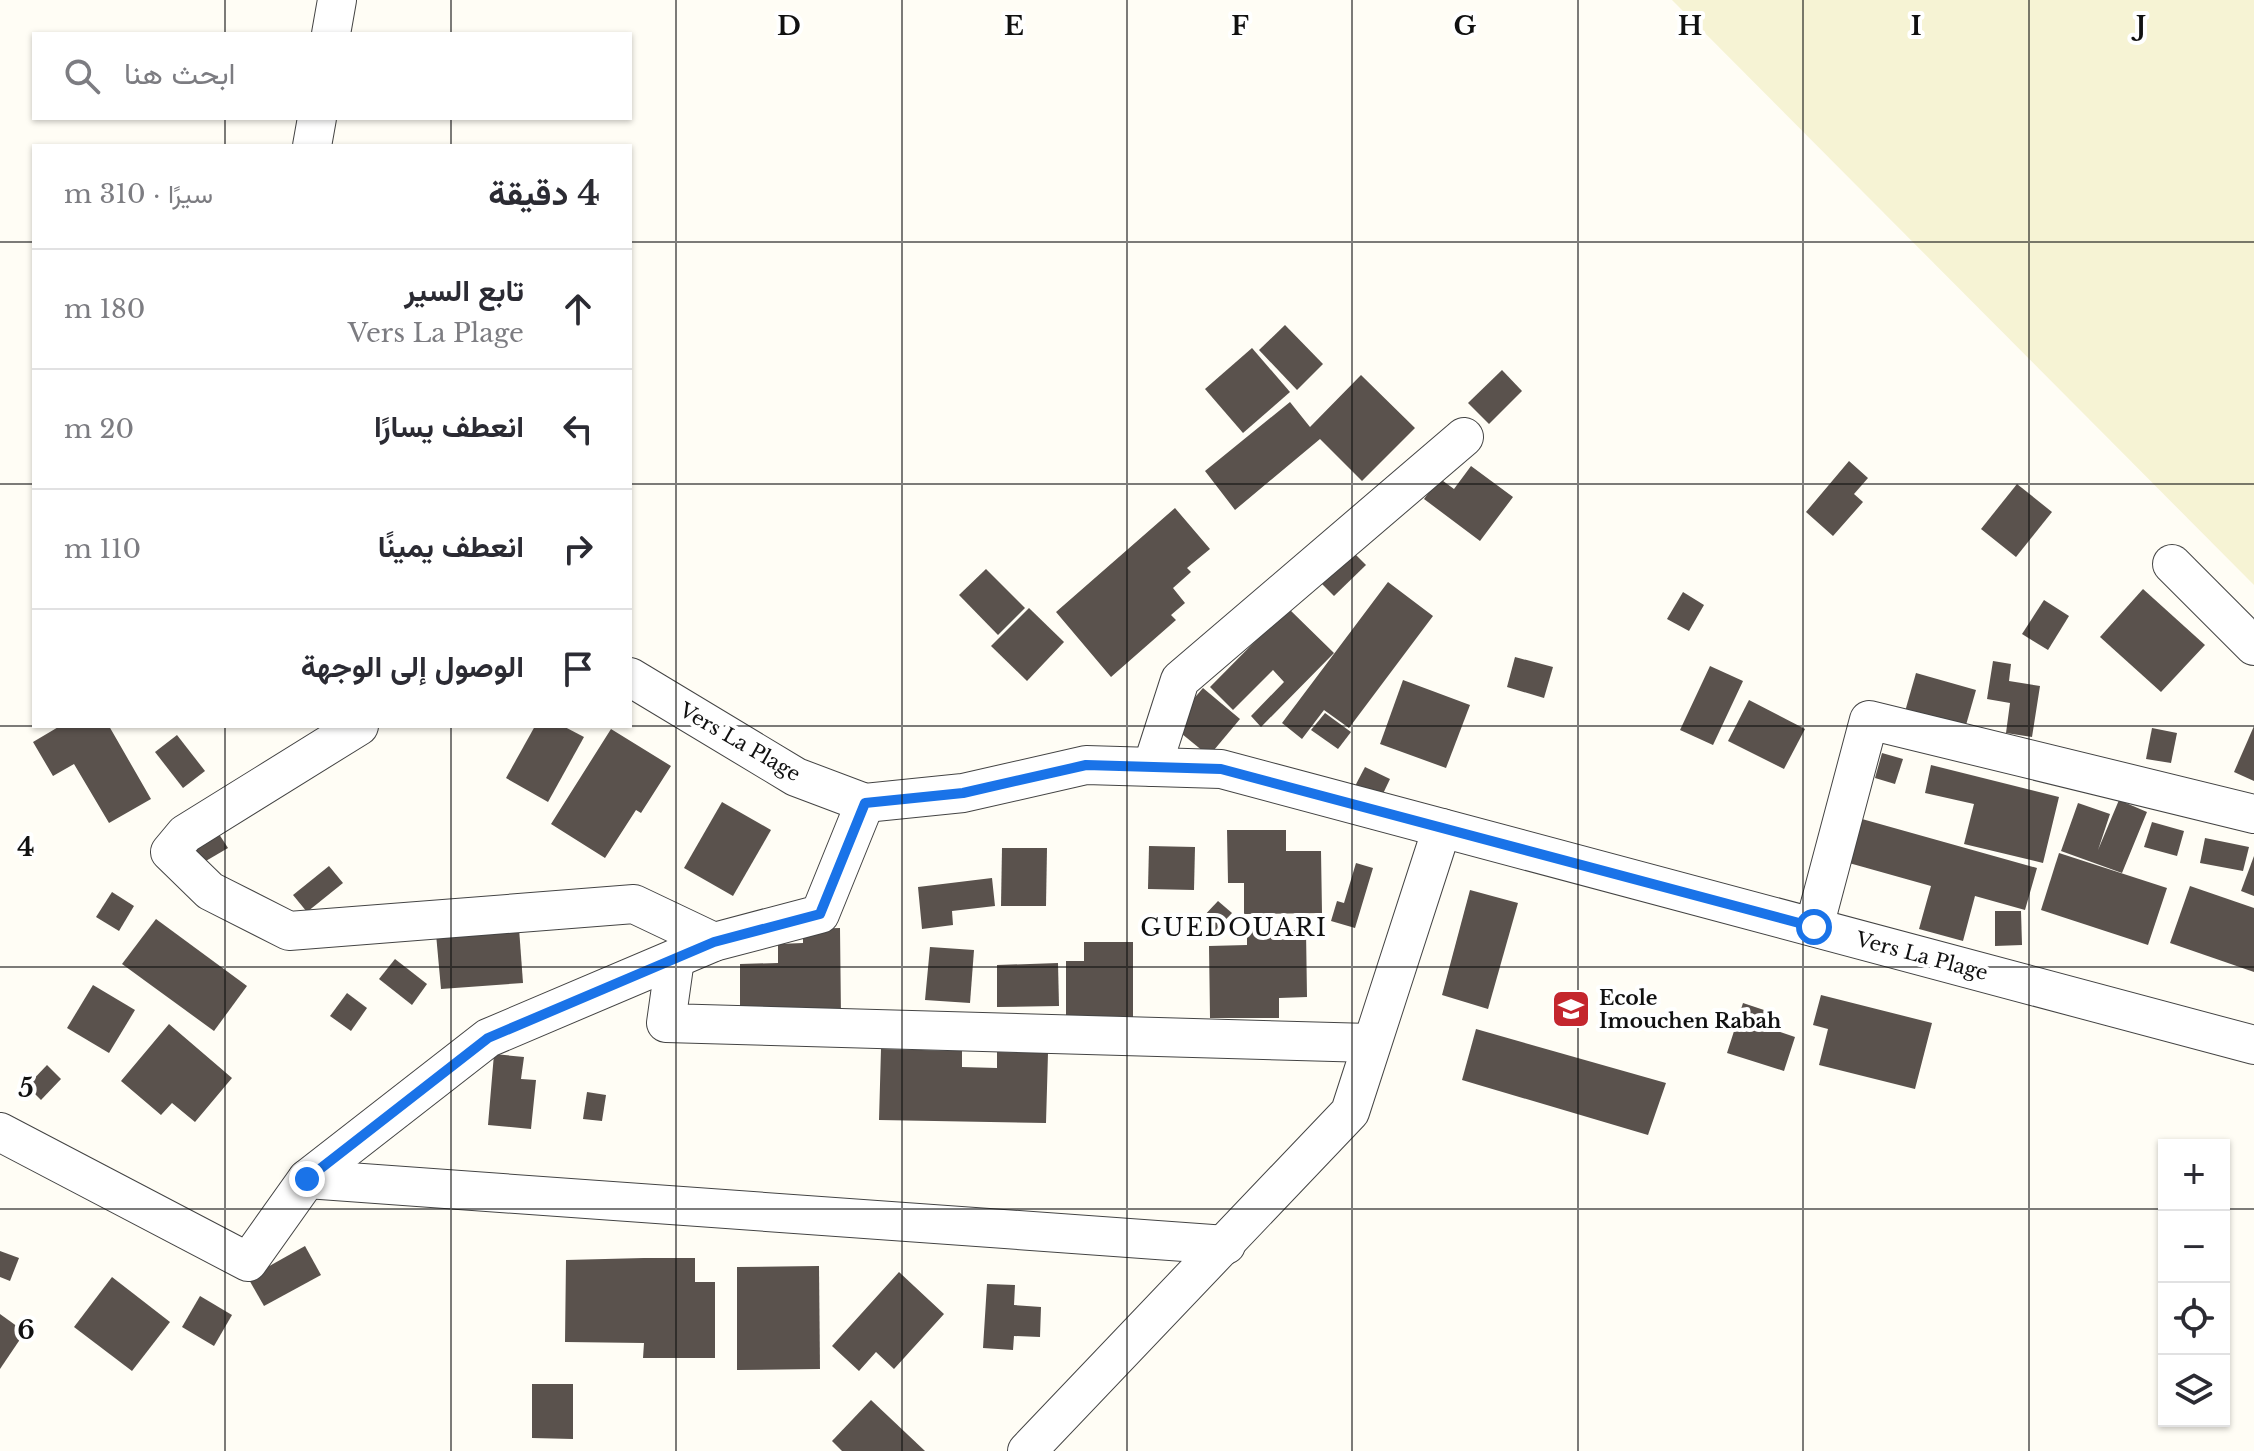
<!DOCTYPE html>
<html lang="ar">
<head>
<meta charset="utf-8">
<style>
  body { margin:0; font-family:"Libre Baskerville",Vazirmatn,serif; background:#f2f2f3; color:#2b2b33; direction:rtl }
  .controls { position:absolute; right:24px; bottom:24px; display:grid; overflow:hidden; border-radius:0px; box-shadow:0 2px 6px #0004 }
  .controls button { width:72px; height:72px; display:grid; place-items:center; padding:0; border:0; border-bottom:2px solid #e1e1e2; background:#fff; color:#2b2b33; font:40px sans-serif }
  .stop { position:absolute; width:24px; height:24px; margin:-18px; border:6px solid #1a73e8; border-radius:50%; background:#fff }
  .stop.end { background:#1a73e8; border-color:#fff; box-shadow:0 2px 8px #0008 }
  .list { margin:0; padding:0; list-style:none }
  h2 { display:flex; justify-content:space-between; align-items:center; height:104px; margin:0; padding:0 32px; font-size:34px }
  h2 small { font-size:26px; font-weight:400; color:#7c7c81 }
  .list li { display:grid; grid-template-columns:52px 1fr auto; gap:24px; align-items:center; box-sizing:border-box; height:120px; padding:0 32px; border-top:2px solid #e1e1e2 }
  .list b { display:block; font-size:30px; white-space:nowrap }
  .list p { margin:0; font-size:26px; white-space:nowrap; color:#7c7c81 }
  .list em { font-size:26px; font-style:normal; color:#7c7c81 }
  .icon { flex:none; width:44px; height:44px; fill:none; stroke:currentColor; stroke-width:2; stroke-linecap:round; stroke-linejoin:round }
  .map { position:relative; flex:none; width:2254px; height:1451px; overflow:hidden; direction:ltr }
  .search { position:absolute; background:#fff; box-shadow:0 2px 6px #0004; left:32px; top:32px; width:600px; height:88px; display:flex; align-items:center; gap:20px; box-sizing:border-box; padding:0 28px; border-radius:0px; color:#7c7c81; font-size:30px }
  .panel { position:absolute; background:#fff; box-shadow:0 2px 6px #0004; left:32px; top:144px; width:600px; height:584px; border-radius:0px; direction:rtl }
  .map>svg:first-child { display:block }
  .farmland { fill:#f6f3d4 }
  .building { fill:#5a524d }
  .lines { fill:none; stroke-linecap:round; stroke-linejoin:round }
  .minor-casing { stroke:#444; stroke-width:40 }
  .minor { stroke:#fff; stroke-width:38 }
  .route { stroke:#1a73e8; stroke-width:10 }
  .grid { fill:none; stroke:#111; stroke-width:2; stroke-opacity:0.55 }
  .labels { text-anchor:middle; stroke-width:8; stroke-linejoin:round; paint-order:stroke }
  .street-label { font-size:20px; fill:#111; stroke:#fff }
  .poi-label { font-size:20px; font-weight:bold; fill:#111; stroke:#fff; text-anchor:start }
  .quarter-label { font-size:24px; letter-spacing:2px; fill:#111; stroke:#fff }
  .grid-label { font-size:26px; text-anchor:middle; font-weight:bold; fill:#111; stroke:#fff; stroke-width:8; stroke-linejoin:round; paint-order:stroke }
</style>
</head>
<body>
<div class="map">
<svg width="2254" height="1451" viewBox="0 0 2254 1451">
  <rect width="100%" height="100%" fill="#fffdf5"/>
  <path class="farmland" d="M 1672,0 L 2254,0 L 2254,585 Z"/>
  <g class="building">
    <path d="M 1285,325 L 1323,364 L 1297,390 L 1259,350 Z"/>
    <path d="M 1252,348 L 1290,392 L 1243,433 L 1205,389 Z"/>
    <path d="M 1502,370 L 1522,391 L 1489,424 L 1468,403 Z"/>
    <path d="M 1361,375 L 1415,428 L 1362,481 L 1320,439 L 1235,510 L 1205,471 L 1290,402 L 1310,427 Z"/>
    <path d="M 1849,461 L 1868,478 L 1854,494 L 1863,502 L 1833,536 L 1806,512 Z"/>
    <path d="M 1471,466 L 1513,497 L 1480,541 L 1424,499 L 1439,478 L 1454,489 Z"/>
    <path d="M 2017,484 L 2052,512 L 2016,557 L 1981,529 Z"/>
    <path d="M 1175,508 L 1210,549 L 1187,568 L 1191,572 L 1173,588 L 1185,603 L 1171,615 L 1176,620 L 1111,677 L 1056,612 Z"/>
    <path d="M 1350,549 L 1366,565 L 1334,596 L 1318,580 Z"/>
    <path d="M 986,569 L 1025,608 L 998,635 L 959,595 Z"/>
    <path d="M 1388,582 L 1433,616 L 1349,728 L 1324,710 L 1302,739 L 1282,723 Z"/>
    <path d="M 2143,589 L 2205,645 L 2161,692 L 2100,637 Z"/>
    <path d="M 1683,592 L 1704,605 L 1689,631 L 1667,619 Z"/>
    <path d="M 2044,600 L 2069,616 L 2048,650 L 2022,634 Z"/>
    <path d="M 1029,608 L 1064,642 L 1027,681 L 991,646 Z"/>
    <path d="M 1288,608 L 1334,653 L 1261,727 L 1251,716 L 1284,682 L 1273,670 L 1233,710 L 1210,687 Z"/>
    <path d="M 1515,657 L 1553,667 L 1544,698 L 1507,687 Z"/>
    <path d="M 1993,661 L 2011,664 L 2009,681 L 2040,686 L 2032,737 L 2006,733 L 2010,703 L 1987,699 Z"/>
    <path d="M 1710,666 L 1743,681 L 1713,745 L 1680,730 Z"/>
    <path d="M 1916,673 L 1976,690 L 1964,732 L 1904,715 Z"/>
    <path d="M 1403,680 L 1470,705 L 1446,768 L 1380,744 Z"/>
    <path d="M 1203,688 L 1240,719 L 1209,756 L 1171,725 Z"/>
    <path d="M 1749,700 L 1805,729 L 1784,769 L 1728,741 Z"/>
    <path d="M 1325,713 L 1351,732 L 1338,749 L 1311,730 Z"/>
    <path d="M 60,726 L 109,726 L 151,799 L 109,823 L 74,764 L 53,776 L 33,742 Z"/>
    <path d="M 535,726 L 563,726 L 584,737 L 548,802 L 506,778 Z"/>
    <path d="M 2254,726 L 2254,781 L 2234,772 Z"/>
    <path d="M 2152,728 L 2177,733 L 2171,763 L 2146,759 Z"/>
    <path d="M 611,729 L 671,766 L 641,813 L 636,810 L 605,858 L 551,824 Z"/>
    <path d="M 177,735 L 205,771 L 183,788 L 155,752 Z"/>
    <path d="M 1882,753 L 1903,759 L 1895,784 L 1875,778 Z"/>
    <path d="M 1931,765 L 2059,797 L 2043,863 L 1964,844 L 1974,804 L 1925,793 Z"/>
    <path d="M 1365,767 L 1390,779 L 1380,800 L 1354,788 Z"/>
    <path d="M 2119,800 L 2147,812 L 2122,873 L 2061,851 L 2078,803 L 2110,814 L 2098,850 Z"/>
    <path d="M 722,802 L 771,830 L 733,896 L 684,868 Z"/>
    <path d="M 1862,819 L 2037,868 L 2025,910 L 1975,896 L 1963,941 L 1919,929 L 1931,886 L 1849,863 Z"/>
    <path d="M 2152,822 L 2184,831 L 2177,856 L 2144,847 Z"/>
    <path d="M 1227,830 L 1286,830 L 1286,851 L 1321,851 L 1322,913 L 1244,914 L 1244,883 L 1228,883 Z"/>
    <path d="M 217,831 L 228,848 L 199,865 L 188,848 Z"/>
    <path d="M 2205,838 L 2249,847 L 2243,871 L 2200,863 Z"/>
    <path d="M 1149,846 L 1195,847 L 1194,890 L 1148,889 Z"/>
    <path d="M 1002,848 L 1047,848 L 1046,906 L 1001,906 Z"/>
    <path d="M 2059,853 L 2167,888 L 2148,945 L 2041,910 Z"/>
    <path d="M 2254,856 L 2254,896 L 2241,891 Z"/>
    <path d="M 1356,863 L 1373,868 L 1355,928 L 1331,921 L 1337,901 L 1344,903 Z"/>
    <path d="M 329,866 L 343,883 L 307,912 L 293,895 Z"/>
    <path d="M 992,878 L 995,906 L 952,911 L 953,925 L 922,929 L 918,887 Z"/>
    <path d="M 2190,886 L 2254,908 L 2254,972 L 2170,943 Z"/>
    <path d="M 1470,890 L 1518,903 L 1488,1009 L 1442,995 Z"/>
    <path d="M 112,892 L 134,906 L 119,931 L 96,917 Z"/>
    <path d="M 1218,901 L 1232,913 L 1215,931 L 1201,919 Z"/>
    <path d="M 1995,911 L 2021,911 L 2022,945 L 1995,946 Z"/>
    <path d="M 156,919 L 247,986 L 214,1031 L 122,964 Z"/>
    <path d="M 519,928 L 523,983 L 441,989 L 436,934 Z"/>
    <path d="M 840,928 L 841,1017 L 740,1019 L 740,964 L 778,963 L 778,944 L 803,943 L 803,929 Z"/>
    <path d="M 1306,930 L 1307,997 L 1279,998 L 1279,1018 L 1210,1018 L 1209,946 L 1247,945 L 1247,931 Z"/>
    <path d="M 1084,942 L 1133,942 L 1133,1021 L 1066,1022 L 1066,961 L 1084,961 Z"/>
    <path d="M 930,947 L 974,950 L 970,1003 L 925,1000 Z"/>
    <path d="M 395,959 L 427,984 L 412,1005 L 379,979 Z"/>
    <path d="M 1058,963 L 1059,1006 L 997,1007 L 997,965 Z"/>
    <path d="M 93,985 L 135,1010 L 109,1053 L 67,1028 Z"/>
    <path d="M 347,993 L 367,1008 L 351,1031 L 330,1016 Z"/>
    <path d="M 1821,995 L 1932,1023 L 1915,1089 L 1819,1065 L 1828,1029 L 1813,1025 Z"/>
    <path d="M 1743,1003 L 1776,1014 L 1771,1029 L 1795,1037 L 1784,1071 L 1727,1053 Z"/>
    <path d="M 169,1024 L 232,1078 L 195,1122 L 172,1103 L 161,1115 L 121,1081 Z"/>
    <path d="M 1476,1029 L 1666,1083 L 1648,1135 L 1462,1080 Z"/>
    <path d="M 881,1049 L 962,1051 L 962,1067 L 997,1068 L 997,1052 L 1048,1053 L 1046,1123 L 879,1120 Z"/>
    <path d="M 494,1054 L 524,1057 L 521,1079 L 536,1080 L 531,1129 L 488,1125 Z"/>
    <path d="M 47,1065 L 61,1079 L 41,1100 L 27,1086 Z"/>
    <path d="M 587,1092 L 606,1095 L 602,1121 L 583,1119 Z"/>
    <path d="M 305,1246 L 321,1275 L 264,1306 L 248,1278 Z"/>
    <path d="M 0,1251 L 19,1258 L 10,1281 L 0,1277 Z"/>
    <path d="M 644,1258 L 695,1258 L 695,1282 L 715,1282 L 715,1358 L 643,1358 L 644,1343 L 565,1342 L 566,1260 Z"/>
    <path d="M 819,1266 L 820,1369 L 737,1370 L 737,1267 Z"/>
    <path d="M 899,1272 L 944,1314 L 894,1369 L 876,1352 L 859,1371 L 832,1346 Z"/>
    <path d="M 112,1277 L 170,1322 L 132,1371 L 74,1327 Z"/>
    <path d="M 987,1284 L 1015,1285 L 1014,1305 L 1041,1307 L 1040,1337 L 1014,1336 L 1013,1350 L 983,1348 Z"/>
    <path d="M 200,1296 L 232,1315 L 214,1346 L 182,1327 Z"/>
    <path d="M 0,1314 L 25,1332 L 0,1369 Z"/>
    <path d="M 532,1384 L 573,1384 L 573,1439 L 532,1438 Z"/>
    <path d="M 871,1400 L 925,1451 L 842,1451 L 832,1441 Z"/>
  </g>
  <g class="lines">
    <defs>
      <g id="minor">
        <path d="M 331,34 L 337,0"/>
        <path d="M 312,146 L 317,118"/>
        <path d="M 2172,564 L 2254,646"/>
        <path d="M 630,677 L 796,777 L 865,803 L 963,793 L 1086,765 L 1221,769 L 2254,1045"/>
        <path d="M 359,726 L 185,834 L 170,852 L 210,891 L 289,931 L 634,904 L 714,942"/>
        <path d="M 1152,767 L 1180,680 L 1464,437"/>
        <path d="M 1814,927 L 1869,720 L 2254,814"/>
        <path d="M 675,959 L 666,1023 L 1370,1043"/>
        <path d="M 0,1132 L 248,1262 L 307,1179 L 488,1038 L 714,942 L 820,914 L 865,803"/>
        <path d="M 307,1179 L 1226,1245"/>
        <path d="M 1027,1451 L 1350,1112 L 1442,828"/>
      </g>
    </defs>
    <use href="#minor" class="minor-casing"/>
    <use href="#minor" class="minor"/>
  </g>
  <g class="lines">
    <path class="route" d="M 307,1179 L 488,1038 L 714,942 L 820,914 L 865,803 L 963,793 L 1086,765 L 1221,769 L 1814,927"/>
  </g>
  <path class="grid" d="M 225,0 L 225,34M 451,0 L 451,34M 676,0 L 676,1451M 902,0 L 902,1451M 1127,0 L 1127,1451M 1352,0 L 1352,1451M 1578,0 L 1578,1451M 1803,0 L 1803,1451M 2029,0 L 2029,1451M 225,118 L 225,146M 451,118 L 451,146M 0,242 L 34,242M 630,242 L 2254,242M 0,484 L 34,484M 630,484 L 2254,484M 0,726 L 34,726M 225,726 L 225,1451M 451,726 L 451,1451M 630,726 L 2254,726M 0,967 L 2254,967M 0,1209 L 2164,1209M 2224,1209 L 2254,1209"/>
  <defs>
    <symbol id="school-square" viewBox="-11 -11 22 22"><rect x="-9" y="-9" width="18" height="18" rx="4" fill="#c4262e" stroke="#fff"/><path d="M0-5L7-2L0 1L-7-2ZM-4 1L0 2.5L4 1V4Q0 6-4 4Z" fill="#fff"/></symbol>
  </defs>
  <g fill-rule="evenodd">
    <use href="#school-square" x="1549" y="987" width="44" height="44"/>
  </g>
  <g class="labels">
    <g class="street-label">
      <text transform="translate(740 742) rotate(30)" y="7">Vers La Plage</text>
      <text transform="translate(1922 956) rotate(15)" y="7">Vers La Plage</text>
    </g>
    <g class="poi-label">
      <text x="1599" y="1005">Ecole<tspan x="1599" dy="23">Imouchen Rabah</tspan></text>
    </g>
    <g class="quarter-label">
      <text x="1234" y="936">GUEDOUARI</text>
    </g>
  </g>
  <g class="grid-label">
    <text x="789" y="35">D</text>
    <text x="1014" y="35">E</text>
    <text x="1240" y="35">F</text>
    <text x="1465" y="35">G</text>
    <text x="1690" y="35">H</text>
    <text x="1916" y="35">I</text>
    <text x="2141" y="35">J</text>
    <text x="26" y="856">4</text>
    <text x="26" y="1097">5</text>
    <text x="26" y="1339">6</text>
  </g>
</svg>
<div class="controls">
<button>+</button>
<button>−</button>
<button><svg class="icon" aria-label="locate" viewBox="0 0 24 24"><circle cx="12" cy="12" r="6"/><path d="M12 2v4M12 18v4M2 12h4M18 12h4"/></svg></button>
<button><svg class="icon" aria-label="layers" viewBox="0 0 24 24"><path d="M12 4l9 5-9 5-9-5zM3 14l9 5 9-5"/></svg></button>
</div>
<div class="stop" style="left:1814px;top:927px"></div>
<div class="stop end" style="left:307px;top:1179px"></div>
<div class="search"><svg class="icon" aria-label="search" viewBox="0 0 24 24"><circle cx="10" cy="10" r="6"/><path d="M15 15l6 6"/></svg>ابحث هنا</div>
<section class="panel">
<h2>4 دقيقة<small>سيرًا · 310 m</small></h2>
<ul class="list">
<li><svg class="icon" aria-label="ahead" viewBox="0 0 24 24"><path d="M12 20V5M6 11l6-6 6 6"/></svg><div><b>تابع السير</b><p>Vers La Plage</p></div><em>180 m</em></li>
<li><svg class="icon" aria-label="left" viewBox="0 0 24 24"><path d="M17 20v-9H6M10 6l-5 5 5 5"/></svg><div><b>انعطف يسارًا</b></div><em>20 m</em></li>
<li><svg class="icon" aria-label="right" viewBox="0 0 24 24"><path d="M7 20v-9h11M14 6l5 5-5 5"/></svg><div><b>انعطف يمينًا</b></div><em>110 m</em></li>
<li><svg class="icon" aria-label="arrive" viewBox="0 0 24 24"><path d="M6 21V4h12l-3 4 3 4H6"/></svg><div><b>الوصول إلى الوجهة</b></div></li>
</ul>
</section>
</div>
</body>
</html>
